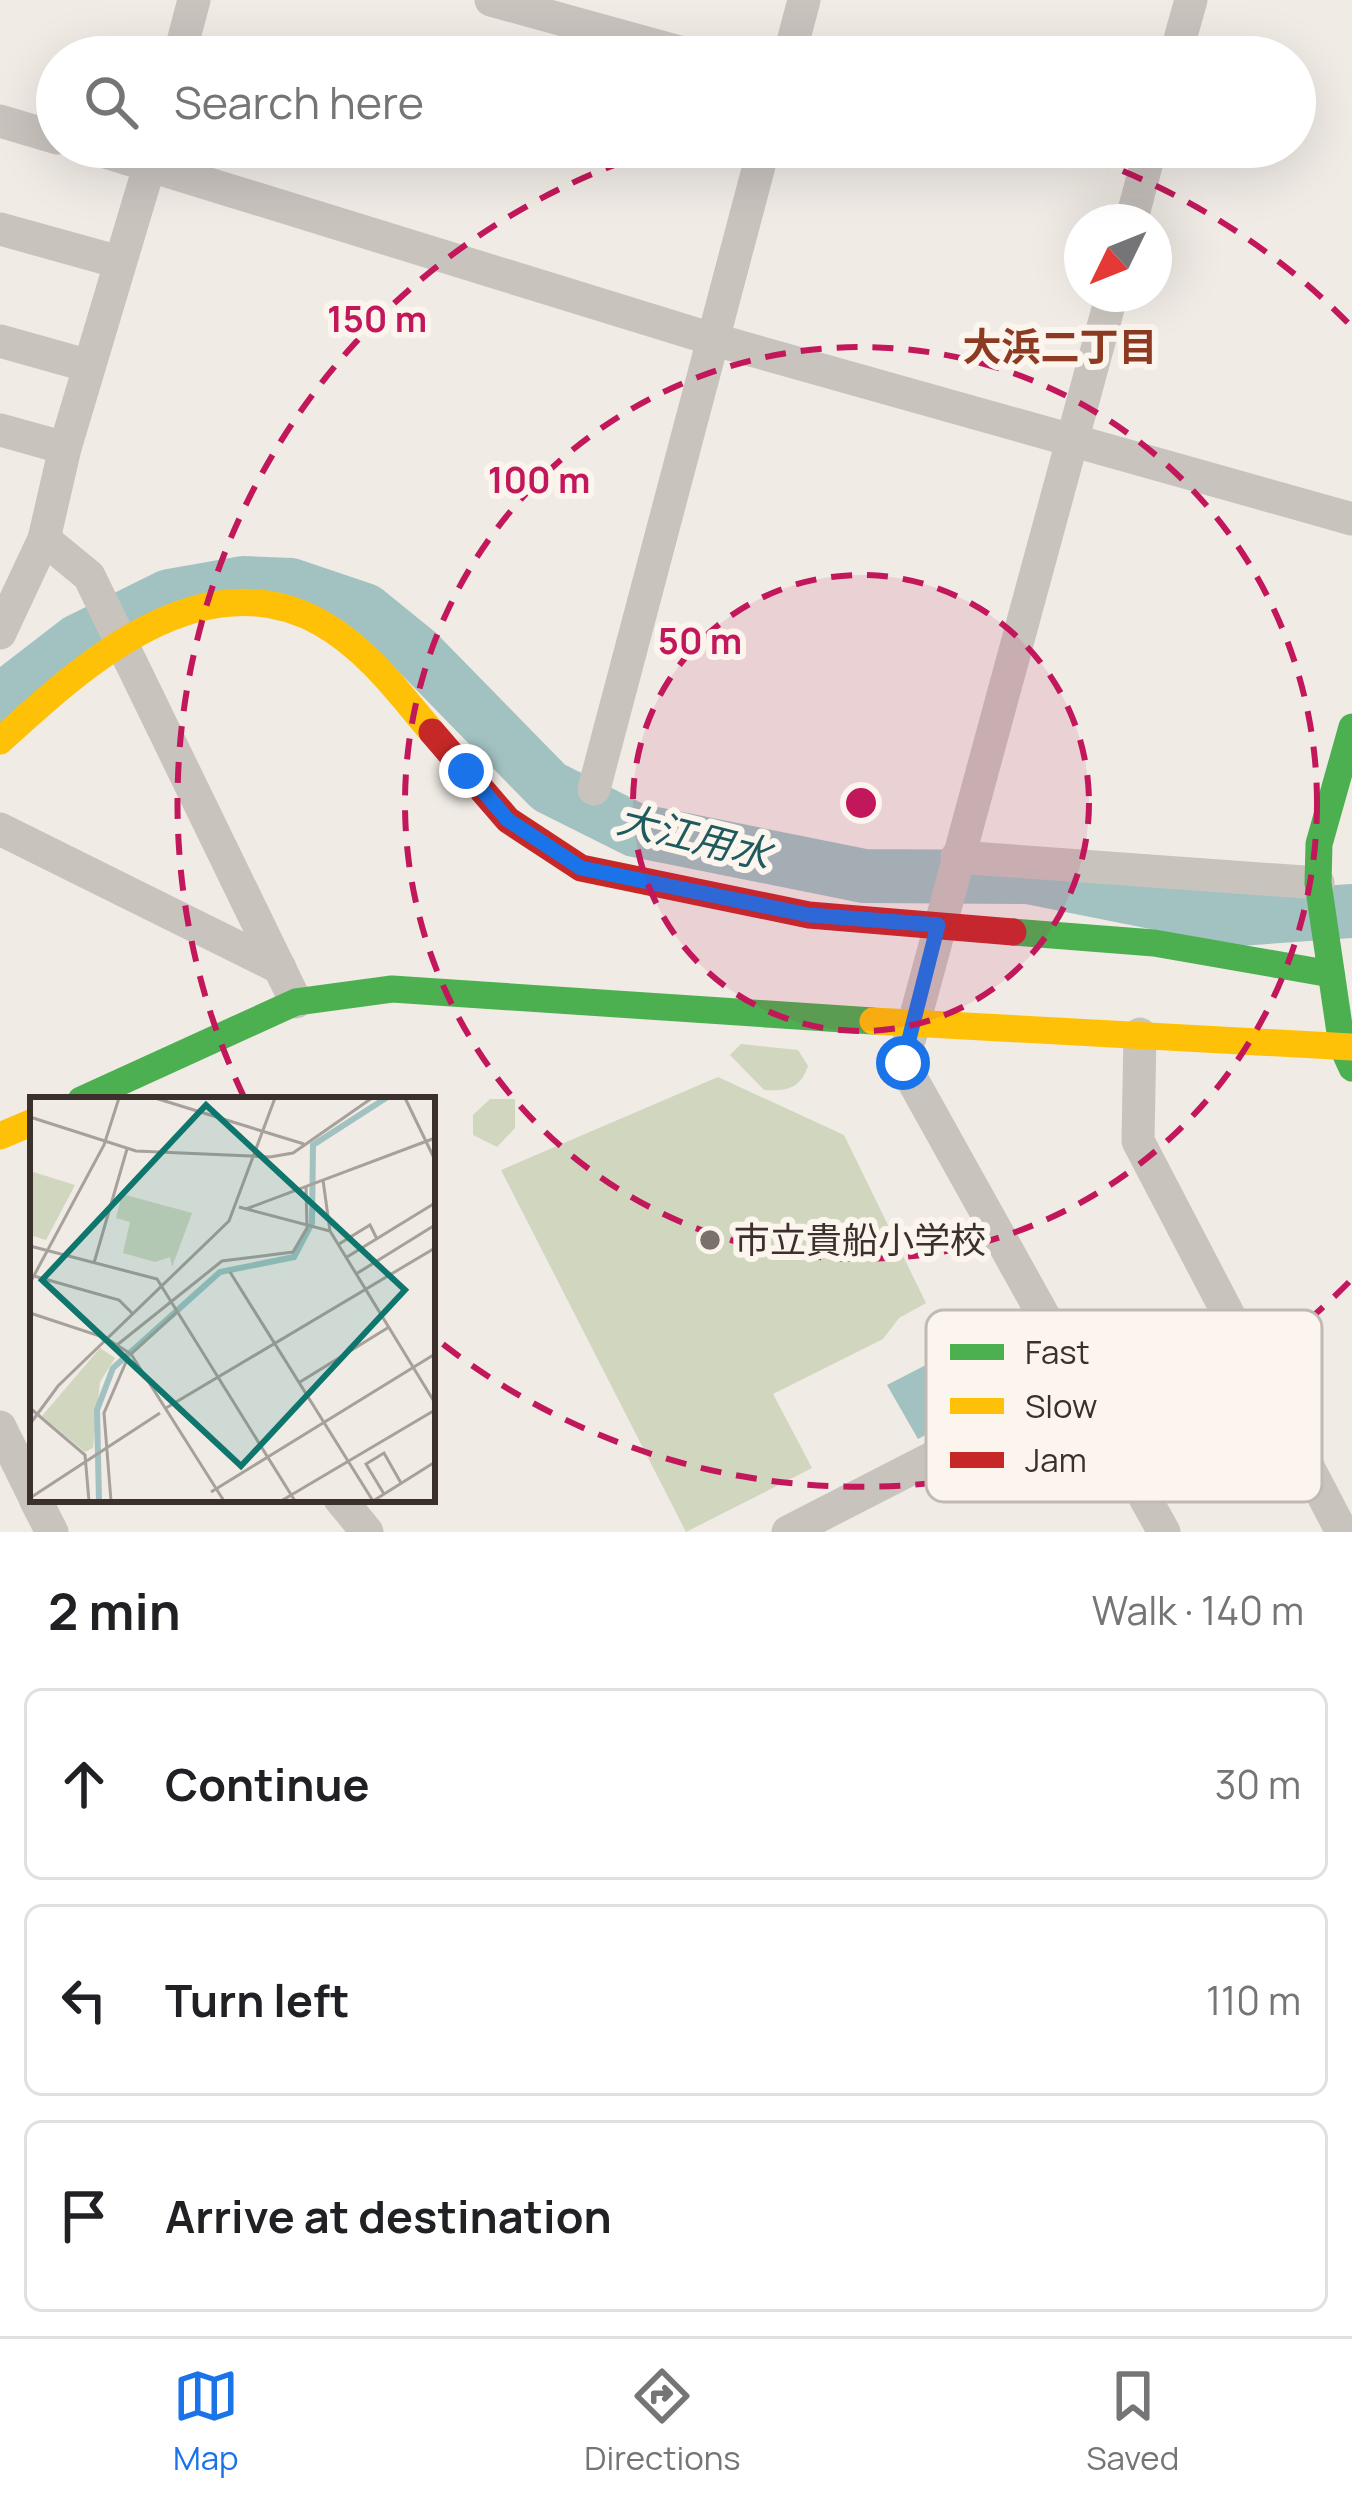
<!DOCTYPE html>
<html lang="en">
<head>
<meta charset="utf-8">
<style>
  body { margin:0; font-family:Manrope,"Noto Sans JP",sans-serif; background:#f2f2f2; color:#202124 }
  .compass { position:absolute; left:1064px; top:204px; width:108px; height:108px; border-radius:50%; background:#fff; box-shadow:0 12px 48px #0002; rotate:227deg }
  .stop { position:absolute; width:36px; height:36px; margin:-27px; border:9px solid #1a73e8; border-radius:50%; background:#fff }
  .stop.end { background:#1a73e8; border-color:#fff; box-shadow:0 3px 12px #0008 }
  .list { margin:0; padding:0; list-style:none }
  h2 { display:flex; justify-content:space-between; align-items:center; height:156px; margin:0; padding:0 48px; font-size:51px }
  h2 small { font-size:39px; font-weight:400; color:#757577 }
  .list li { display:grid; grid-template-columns:78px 1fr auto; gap:36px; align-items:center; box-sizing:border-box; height:192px; margin:0 24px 24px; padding:0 24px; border:3px solid #e0e0e0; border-radius:18px }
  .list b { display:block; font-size:45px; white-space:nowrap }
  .list em { font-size:39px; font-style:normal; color:#757577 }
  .icon { flex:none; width:66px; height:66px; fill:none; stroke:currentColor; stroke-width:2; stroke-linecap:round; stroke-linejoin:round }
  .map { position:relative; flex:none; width:1352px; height:1532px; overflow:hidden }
  .search { position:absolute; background:#fff; box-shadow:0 12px 48px #0002; left:36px; right:36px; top:36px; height:132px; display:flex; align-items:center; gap:30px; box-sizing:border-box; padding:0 42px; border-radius:66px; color:#757577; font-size:45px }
  .sheet { height:804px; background:#fff }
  nav { display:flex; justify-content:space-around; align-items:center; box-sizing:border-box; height:168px; border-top:3px solid #e0e0e0; background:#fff; font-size:33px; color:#757577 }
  nav a { display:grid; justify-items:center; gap:6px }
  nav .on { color:#1a73e8 }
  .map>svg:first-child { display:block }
  .green { fill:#d1d6bf }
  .water { fill:#a1c2c1 }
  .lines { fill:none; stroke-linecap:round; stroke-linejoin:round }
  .river { stroke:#a1c2c1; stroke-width:54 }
  .street { stroke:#c9c3be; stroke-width:33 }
  .fast { stroke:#4caf50; stroke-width:27 }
  .slow { stroke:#ffc107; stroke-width:27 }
  .jam { stroke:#c62828; stroke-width:27 }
  .route { stroke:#1a73e8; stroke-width:15 }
  .ring { fill:none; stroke:#c2185b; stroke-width:6; stroke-dasharray:21 15 }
  .poi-dot { fill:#7a716c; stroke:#fbf5ee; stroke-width:4.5 }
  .labels { text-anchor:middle; stroke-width:12; stroke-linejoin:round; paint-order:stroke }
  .poi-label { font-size:36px; fill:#3b302b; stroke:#fbf5ee; text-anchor:start }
  .neighbourhood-label { font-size:39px; font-weight:bold; fill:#8c3b22; stroke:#fbf5ee }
  .water-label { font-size:39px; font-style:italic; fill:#1f5a5e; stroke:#fbf5ee }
  .inset-river { fill:none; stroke:#a1c2c1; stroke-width:6 }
  .inset-road { fill:none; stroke:#a8a09b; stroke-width:3 }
  .view { fill:#0f766e; fill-opacity:0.15; stroke:#0f766e; stroke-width:6 }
  .inset-edge { fill:none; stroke:#3b302b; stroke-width:6 }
  .key { fill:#fbf5ee; stroke:#c1bab4; stroke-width:3 }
  .key-label { font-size:33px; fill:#3b302b }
  .centre { fill:#c2185b; stroke:#fbf5ee; stroke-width:6 }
  .ring-label { font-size:36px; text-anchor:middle; font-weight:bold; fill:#c2185b; stroke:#fbf5ee; stroke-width:12; stroke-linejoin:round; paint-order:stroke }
</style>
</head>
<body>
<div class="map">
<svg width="1352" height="1532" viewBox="0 0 1352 1532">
  <rect width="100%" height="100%" fill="#f0ebe5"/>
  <g class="green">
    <path d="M 741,1044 L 798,1050 L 808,1066 C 800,1089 787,1091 764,1090 L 730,1055 Z"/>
    <path d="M 718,1077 L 844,1135 L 926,1303 L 899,1318 L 883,1339 L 773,1394 L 812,1468 L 686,1532 L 501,1170 Z"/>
    <path d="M 490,1099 L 515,1099 L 515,1128 L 497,1147 L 473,1135 L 473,1115 Z"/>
  </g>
  <path class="water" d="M 990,1332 L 1017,1386 L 918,1439 L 887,1385 Z"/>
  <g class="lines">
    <path class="river" d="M 0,701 L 78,641 L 169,596 L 243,583 L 291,585 L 365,610 L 418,653 L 549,787 L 635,830 L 864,876 L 1028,877 L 1238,919 L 1352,911"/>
    <g class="street">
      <path d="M 491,0 L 697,57"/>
      <path d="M 179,57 L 194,0"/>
      <path d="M 789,57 L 804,0"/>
      <path d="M 1175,57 L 1191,0"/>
      <path d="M 0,121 L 57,138"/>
      <path d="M 89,147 L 712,339 L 1352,519"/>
      <path d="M 155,147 L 65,448 L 44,539 L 89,576 L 296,1002"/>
      <path d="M 1131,222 L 1151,147"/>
      <path d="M 0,229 L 119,262"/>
      <path d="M 1112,294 L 903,1063 L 1164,1532"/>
      <path d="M 0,341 L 89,366"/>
      <path d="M 0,430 L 65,448"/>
      <path d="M 0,633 L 44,539"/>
      <path d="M 594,789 L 764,147"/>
      <path d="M 0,829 L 280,968"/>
      <path d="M 957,857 L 1318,883"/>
      <path d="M 1140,1034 L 1138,1141 L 1342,1532"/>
      <path d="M 0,1427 L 33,1494"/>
      <path d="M 35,1499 L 52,1532"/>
      <path d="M 340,1499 L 367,1532"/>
      <path d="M 788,1532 L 1084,1380"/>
    </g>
    <g class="fast">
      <path d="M 1352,727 L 1319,844 L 1318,883 L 1342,1046 L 1352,1068"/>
      <path d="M 1013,932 L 1154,943 L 1331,974"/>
      <path d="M 81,1100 L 296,1002 L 392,989 L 873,1021"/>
    </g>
    <g class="slow">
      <path d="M 0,741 C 82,666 201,556 321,623 C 367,649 399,693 432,732"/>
      <path d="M 873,1021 L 1352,1047"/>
      <path d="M 0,1136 L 33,1122"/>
    </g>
    <path class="jam" d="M 432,732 L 508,820 L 581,868 L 809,915 L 1013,932"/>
  </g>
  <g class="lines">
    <path class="route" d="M 466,771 L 508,820 L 581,868 L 809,915 L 938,925 L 903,1063"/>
  </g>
  <circle cx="861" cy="803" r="228" fill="#c2185b" fill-opacity=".12"/>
  <g class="ring">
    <circle cx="861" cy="803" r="228"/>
    <circle cx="861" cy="803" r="456"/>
    <path d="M1349 1282A684 684 0 0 1 435 1338M244 1097A684 684 0 0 1 667 147M1055 147A684 684 0 0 1 1349 324"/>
  </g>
  <circle class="poi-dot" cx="710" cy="1240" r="12"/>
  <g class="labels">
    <g class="poi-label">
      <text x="734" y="1253">市立貴船小学校</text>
    </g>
    <g class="neighbourhood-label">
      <text x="1060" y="361">大浜二丁目</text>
    </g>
    <g class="water-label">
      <text transform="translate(694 837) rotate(14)" y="14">大江用水</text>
    </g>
  </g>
  <g transform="translate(30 1097)">
    <rect width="405" height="405" fill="#f0ebe5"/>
    <path d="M 0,74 L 45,88 L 16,143 L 0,138 ZM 92,97 L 162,116 L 142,170 L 140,160 L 125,165 L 93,156 L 100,125 L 86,121 ZM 70,251 L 85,261 L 70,285 L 63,351 L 55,355 L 12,319 Z" fill="#d1d6bf"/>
    <path class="inset-river" d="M 69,404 L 67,313 L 83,271 L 190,175 L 264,160 L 282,126 L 283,48 L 356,1"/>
    <path class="inset-road" d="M 125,1 L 274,47M 375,1 L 405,63M 0,20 L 106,54 L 240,60 L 263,56 L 342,1M 293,83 L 300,134M 209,110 L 300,134 L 405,306M 216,112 L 405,41M 309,147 L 340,128 L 347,142M 0,149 L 127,182 L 265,404M 317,160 L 405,106M 64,166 L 97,52M 200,175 L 343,404M 326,177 L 405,128M 4,179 L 89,203 L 102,216M 0,186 L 74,48 L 89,1M 0,216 L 76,241 L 101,257 L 194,404M 87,248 L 192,164 L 263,155 L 277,131 L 276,89M 101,257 L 148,214M 270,285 L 359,230M 0,311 L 55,358 L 59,404M 136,311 L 405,151M 0,327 L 28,289 L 199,124 L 245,1M 181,395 L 405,257M 354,397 L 336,367 L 354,356 L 371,386M 0,401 L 130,316M 81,404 L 74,316 L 96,265M 251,404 L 405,313M 343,404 L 405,365"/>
    <path class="view" d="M 176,8 L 375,193 L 211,369 L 12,183 Z"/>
    <rect width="405" height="405" class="inset-edge"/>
  </g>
  <rect x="926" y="1310" width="396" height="192" rx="18" class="key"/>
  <rect x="950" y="1344" width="54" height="16" fill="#4caf50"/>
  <rect x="950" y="1398" width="54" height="16" fill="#ffc107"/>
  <rect x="950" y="1452" width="54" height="16" fill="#c62828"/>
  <g class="key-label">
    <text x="1025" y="1364">Fast</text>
    <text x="1025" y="1418">Slow</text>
    <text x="1025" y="1472">Jam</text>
  </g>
  <circle cx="861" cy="803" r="18" class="centre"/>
  <g class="ring-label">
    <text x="377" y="332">150 m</text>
    <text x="539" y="493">100 m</text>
    <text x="700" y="654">50 m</text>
  </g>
</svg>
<svg class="compass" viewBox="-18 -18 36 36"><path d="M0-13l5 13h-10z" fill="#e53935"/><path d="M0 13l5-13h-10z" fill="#757577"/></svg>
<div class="stop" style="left:903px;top:1063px"></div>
<div class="stop end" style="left:466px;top:771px"></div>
<div class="search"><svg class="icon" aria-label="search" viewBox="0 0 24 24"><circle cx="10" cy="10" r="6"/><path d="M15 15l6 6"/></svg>Search here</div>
</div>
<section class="sheet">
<h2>2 min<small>Walk · 140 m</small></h2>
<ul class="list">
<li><svg class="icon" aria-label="ahead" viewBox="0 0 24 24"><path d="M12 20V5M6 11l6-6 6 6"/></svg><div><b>Continue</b></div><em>30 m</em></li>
<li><svg class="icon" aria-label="left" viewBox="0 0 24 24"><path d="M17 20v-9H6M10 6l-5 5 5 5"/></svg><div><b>Turn left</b></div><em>110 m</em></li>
<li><svg class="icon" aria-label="arrive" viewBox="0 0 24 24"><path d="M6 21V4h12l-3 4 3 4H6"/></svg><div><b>Arrive at destination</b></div></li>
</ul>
</section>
<nav>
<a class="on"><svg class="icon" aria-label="map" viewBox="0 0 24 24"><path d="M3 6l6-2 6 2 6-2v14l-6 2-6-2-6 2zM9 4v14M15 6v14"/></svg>Map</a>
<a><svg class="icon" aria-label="directions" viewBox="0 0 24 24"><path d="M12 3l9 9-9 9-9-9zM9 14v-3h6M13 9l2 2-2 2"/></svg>Directions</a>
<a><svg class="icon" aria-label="saved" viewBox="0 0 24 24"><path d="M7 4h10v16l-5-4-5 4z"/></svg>Saved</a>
</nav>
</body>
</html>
